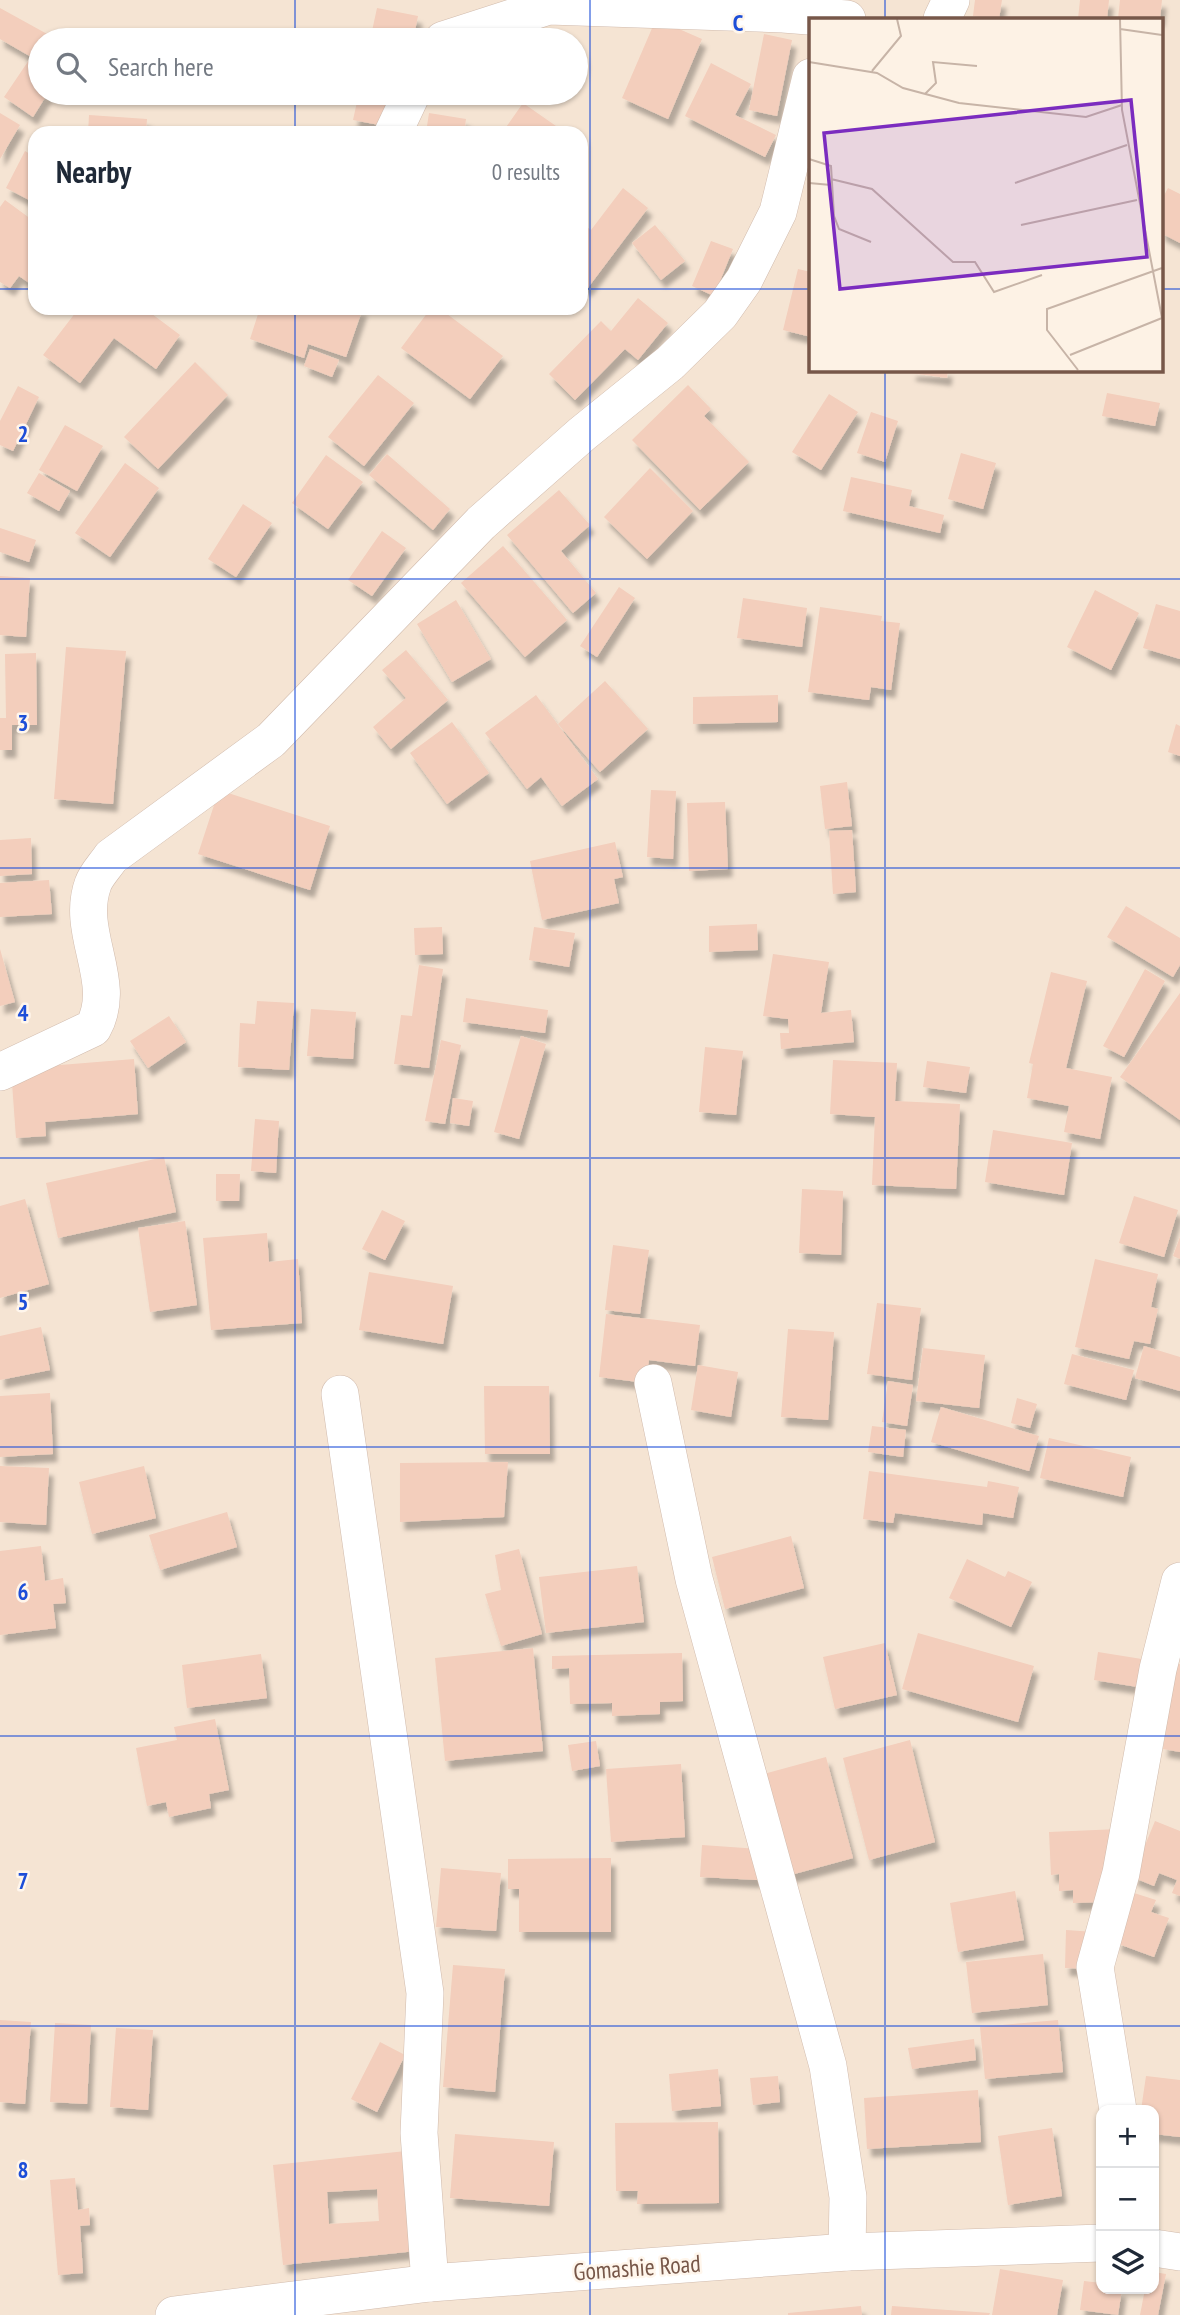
<!DOCTYPE html>
<html lang="en">
<head>
<meta charset="utf-8">
<style>
  body { margin:0; font-family:"PT Sans Narrow",sans-serif; background:#f2f2f3; color:#1f2937 }
  .controls { position:absolute; right:21px; bottom:21px; display:grid; overflow:hidden; border-radius:14px; box-shadow:0 2px 5px #0004 }
  .controls button { width:63px; height:63px; display:grid; place-items:center; padding:0; border:0; border-bottom:2px solid #e0e1e3; background:#fff; color:#1f2937; font:35px sans-serif }
  .list { margin:0; padding:0; list-style:none }
  h2 { display:flex; justify-content:space-between; align-items:center; height:91px; margin:0; padding:0 28px; font-size:30px }
  h2 small { font-size:23px; font-weight:400; color:#747a83 }
  .icon { flex:none; width:38px; height:38px; fill:none; stroke:currentColor; stroke-width:2; stroke-linecap:round; stroke-linejoin:round }
  .map { position:relative; flex:none; width:1180px; height:2315px; overflow:hidden }
  .search { position:absolute; background:#fff; box-shadow:0 2px 5px #0004; left:28px; top:28px; width:560px; height:77px; display:flex; align-items:center; gap:18px; box-sizing:border-box; padding:0 24px; border-radius:38px; color:#747a83; font-size:26px }
  .panel { position:absolute; background:#fff; box-shadow:0 2px 5px #0004; left:28px; top:126px; width:560px; height:189px; border-radius:21px }
  .map>svg:first-child { display:block }
  .residential { fill:#f5e4d3; fill-rule:evenodd }
  .building { fill:#f3cebc; fill-rule:evenodd; filter:url(#shadow) }
  .lines { fill:none; stroke-linecap:round; stroke-linejoin:round }
  .minor-casing { stroke:#d1bbad; stroke-width:38 }
  .minor { stroke:#fff; stroke-width:37 }
  .grid { fill:none; stroke:#1d4ed8; stroke-width:2; stroke-opacity:0.55 }
  .labels { text-anchor:middle; stroke-width:5; stroke-linejoin:round; paint-order:stroke }
  .street-label { font-size:24px; fill:#775749; stroke:#fff6ec }
  .inset-road { fill:none; stroke:#c7b4a7; stroke-width:2 }
  .view { fill:#7b2cbf; fill-opacity:0.15; stroke:#7b2cbf; stroke-width:3.5 }
  .inset-edge { fill:none; stroke:#775749; stroke-width:3.5 }
  .grid-label { font-size:23px; text-anchor:middle; font-weight:bold; fill:#1d4ed8; stroke:#fff6ec; stroke-width:5; stroke-linejoin:round; paint-order:stroke }
</style>
</head>
<body>
<div class="map">
<svg width="1180" height="2315" viewBox="0 0 1180 2315">
  <defs>
    <filter id="shadow"><feDropShadow dx="4.5" dy="8" stdDeviation="2" flood-color="#0004"/></filter>
  </defs>
  <rect width="100%" height="100%" fill="#fdf2e5"/>
  <path class="residential" d="M 0,0 L 1180,0 L 1180,2315 L 0,2315 ZM 811,19 L 1161,19 L 1161,369 L 811,369 ZM 40,40 L 576,40 L 576,93 L 40,93 ZM 35,133 L 581,133 L 581,308 L 35,308 ZM 1101,2110 L 1154,2110 L 1154,2289 L 1101,2289 Z"/>
  <g class="building">
    <path d="M 975,0 L 1002,0 L 999,19 L 973,16 Z"/>
    <path d="M 1080,0 L 1109,0 L 1107,19 L 1078,19 Z"/>
    <path d="M 1120,0 L 1162,0 L 1160,19 L 1118,19 Z"/>
    <path d="M 0,8 L 58,40 L 40,40 L 40,62 L 0,39 Z"/>
    <path d="M 377,8 L 418,16 L 413,40 L 370,40 Z"/>
    <path d="M 656,19 L 702,39 L 668,119 L 622,98 Z"/>
    <path d="M 764,34 L 792,40 L 777,116 L 749,110 Z"/>
    <path d="M 29,60 L 40,67 L 40,93 L 48,93 L 33,117 L 4,97 Z"/>
    <path d="M 711,63 L 751,84 L 735,115 L 776,135 L 765,157 L 685,116 Z"/>
    <path d="M 359,93 L 402,93 L 395,128 L 353,120 Z"/>
    <path d="M 523,103 L 566,133 L 502,133 Z"/>
    <path d="M 0,113 L 20,125 L 0,159 Z"/>
    <path d="M 429,113 L 466,119 L 464,133 L 426,133 Z"/>
    <path d="M 89,115 L 147,119 L 146,133 L 88,133 Z"/>
    <path d="M 25,151 L 35,157 L 35,203 L 6,188 Z"/>
    <path d="M 623,188 L 648,208 L 587,289 L 581,285 L 581,223 L 591,230 Z"/>
    <path d="M 1168,188 L 1180,194 L 1180,243 L 1161,233 L 1161,201 Z"/>
    <path d="M 5,200 L 35,222 L 35,287 L 19,276 L 10,288 L 0,282 L 0,207 Z"/>
    <path d="M 655,225 L 685,261 L 661,280 L 632,243 Z"/>
    <path d="M 711,241 L 733,249 L 714,296 L 692,286 Z"/>
    <path d="M 798,269 L 811,272 L 811,337 L 783,330 Z"/>
    <path d="M 638,298 L 668,323 L 638,360 L 625,349 L 575,400 L 549,374 L 601,321 L 611,331 Z"/>
    <path d="M 79,308 L 144,308 L 180,335 L 156,369 L 114,338 L 80,383 L 43,355 Z"/>
    <path d="M 260,308 L 363,308 L 346,357 L 308,344 L 304,358 L 250,339 Z"/>
    <path d="M 431,308 L 439,308 L 503,356 L 470,399 L 401,348 Z"/>
    <path d="M 310,349 L 339,360 L 332,377 L 304,366 Z"/>
    <path d="M 195,362 L 228,395 L 158,469 L 124,437 Z"/>
    <path d="M 912,369 L 948,369 L 947,378 L 911,373 Z"/>
    <path d="M 378,375 L 414,403 L 364,466 L 328,437 Z"/>
    <path d="M 688,385 L 711,409 L 704,416 L 749,462 L 700,510 L 632,440 Z"/>
    <path d="M 18,386 L 39,397 L 13,451 L 0,445 L 0,421 Z"/>
    <path d="M 1107,393 L 1160,403 L 1155,426 L 1102,416 Z"/>
    <path d="M 829,394 L 858,412 L 821,470 L 792,452 Z"/>
    <path d="M 871,412 L 898,421 L 885,462 L 857,453 Z"/>
    <path d="M 65,425 L 103,446 L 77,491 L 39,470 Z"/>
    <path d="M 961,453 L 996,463 L 983,509 L 948,499 Z"/>
    <path d="M 387,454 L 450,509 L 433,530 L 369,475 Z"/>
    <path d="M 326,455 L 363,482 L 328,529 L 292,503 Z"/>
    <path d="M 125,463 L 159,488 L 110,557 L 75,533 Z"/>
    <path d="M 650,468 L 693,511 L 647,559 L 604,517 Z"/>
    <path d="M 39,473 L 70,491 L 59,511 L 27,493 Z"/>
    <path d="M 851,477 L 912,490 L 909,506 L 944,515 L 940,533 L 843,511 Z"/>
    <path d="M 559,490 L 590,525 L 561,551 L 596,593 L 573,613 L 507,535 Z"/>
    <path d="M 243,504 L 272,523 L 236,577 L 208,559 Z"/>
    <path d="M 0,528 L 36,540 L 29,562 L 0,552 Z"/>
    <path d="M 382,531 L 406,548 L 372,596 L 348,580 Z"/>
    <path d="M 503,546 L 567,620 L 525,657 L 461,583 Z"/>
    <path d="M 0,576 L 30,578 L 26,637 L 0,635 Z"/>
    <path d="M 619,587 L 635,598 L 597,657 L 580,646 Z"/>
    <path d="M 1095,590 L 1139,613 L 1111,670 L 1067,647 Z"/>
    <path d="M 743,598 L 807,608 L 802,647 L 737,638 Z"/>
    <path d="M 456,600 L 491,659 L 452,682 L 417,624 Z"/>
    <path d="M 1156,604 L 1180,611 L 1180,659 L 1143,648 Z"/>
    <path d="M 820,607 L 882,616 L 881,621 L 900,623 L 891,690 L 871,687 L 869,700 L 808,692 Z"/>
    <path d="M 66,647 L 126,651 L 113,804 L 54,799 Z"/>
    <path d="M 406,650 L 448,700 L 391,749 L 373,727 L 406,698 L 382,670 Z"/>
    <path d="M 36,653 L 37,725 L 12,725 L 12,750 L 0,750 L 0,718 L 6,718 L 5,654 Z"/>
    <path d="M 605,681 L 648,729 L 600,772 L 558,724 Z"/>
    <path d="M 536,695 L 598,779 L 562,806 L 541,777 L 527,789 L 485,733 Z"/>
    <path d="M 778,695 L 778,722 L 693,724 L 693,697 Z"/>
    <path d="M 452,722 L 489,773 L 447,804 L 410,753 Z"/>
    <path d="M 1176,724 L 1180,726 L 1180,756 L 1168,752 Z"/>
    <path d="M 847,782 L 852,826 L 825,829 L 820,786 Z"/>
    <path d="M 219,790 L 330,826 L 310,890 L 198,854 Z"/>
    <path d="M 651,790 L 676,791 L 673,859 L 647,857 Z"/>
    <path d="M 725,802 L 728,869 L 689,871 L 687,803 Z"/>
    <path d="M 852,830 L 856,892 L 833,894 L 829,831 Z"/>
    <path d="M 31,838 L 32,874 L 0,876 L 0,840 Z"/>
    <path d="M 615,842 L 623,877 L 614,879 L 619,903 L 542,920 L 530,861 Z"/>
    <path d="M 49,880 L 52,914 L 0,917 L 0,883 Z"/>
    <path d="M 1126,906 L 1180,938 L 1180,965 L 1173,977 L 1107,937 Z"/>
    <path d="M 757,924 L 758,950 L 709,952 L 709,926 Z"/>
    <path d="M 442,927 L 443,954 L 415,955 L 414,928 Z"/>
    <path d="M 534,927 L 575,933 L 569,967 L 529,960 Z"/>
    <path d="M 0,949 L 15,1002 L 0,1006 Z"/>
    <path d="M 773,954 L 829,962 L 821,1013 L 851,1010 L 854,1042 L 781,1049 L 780,1033 L 789,1033 L 788,1019 L 763,1016 Z"/>
    <path d="M 419,965 L 443,969 L 429,1068 L 394,1064 L 401,1015 L 412,1016 Z"/>
    <path d="M 1145,969 L 1165,981 L 1124,1057 L 1103,1046 Z"/>
    <path d="M 1051,972 L 1087,981 L 1066,1068 L 1112,1077 L 1100,1139 L 1064,1132 L 1069,1106 L 1027,1098 L 1033,1064 L 1029,1063 Z"/>
    <path d="M 1180,993 L 1180,1120 L 1120,1077 Z"/>
    <path d="M 466,998 L 548,1010 L 545,1033 L 463,1022 Z"/>
    <path d="M 257,1001 L 294,1003 L 289,1070 L 238,1067 L 240,1023 L 255,1024 Z"/>
    <path d="M 311,1009 L 356,1012 L 353,1059 L 307,1056 Z"/>
    <path d="M 169,1016 L 186,1042 L 148,1068 L 130,1041 Z"/>
    <path d="M 521,1036 L 546,1044 L 519,1139 L 494,1132 Z"/>
    <path d="M 441,1040 L 461,1045 L 445,1124 L 425,1121 Z"/>
    <path d="M 705,1047 L 743,1051 L 736,1115 L 699,1112 Z"/>
    <path d="M 134,1059 L 138,1114 L 45,1122 L 46,1136 L 16,1138 L 11,1069 Z"/>
    <path d="M 833,1060 L 897,1063 L 895,1101 L 960,1104 L 956,1189 L 872,1185 L 875,1117 L 830,1114 Z"/>
    <path d="M 927,1061 L 970,1067 L 966,1093 L 923,1087 Z"/>
    <path d="M 453,1098 L 473,1101 L 469,1126 L 450,1123 Z"/>
    <path d="M 255,1119 L 279,1121 L 276,1173 L 251,1171 Z"/>
    <path d="M 993,1130 L 1072,1143 L 1064,1195 L 985,1182 Z"/>
    <path d="M 164,1157 L 176,1212 L 58,1238 L 46,1183 Z"/>
    <path d="M 216,1174 L 240,1174 L 239,1201 L 216,1201 Z"/>
    <path d="M 802,1189 L 843,1191 L 841,1255 L 799,1253 Z"/>
    <path d="M 1134,1196 L 1178,1210 L 1164,1257 L 1119,1243 Z"/>
    <path d="M 25,1199 L 49,1284 L 0,1298 L 0,1206 Z"/>
    <path d="M 382,1210 L 405,1221 L 385,1260 L 362,1249 Z"/>
    <path d="M 185,1221 L 197,1305 L 150,1312 L 138,1228 Z"/>
    <path d="M 267,1233 L 269,1262 L 298,1259 L 302,1323 L 211,1330 L 203,1238 Z"/>
    <path d="M 1180,1237 L 1180,1259 L 1173,1256 Z"/>
    <path d="M 613,1245 L 649,1250 L 640,1314 L 605,1310 Z"/>
    <path d="M 1095,1259 L 1158,1274 L 1151,1307 L 1158,1309 L 1150,1344 L 1134,1341 L 1129,1359 L 1075,1347 Z"/>
    <path d="M 369,1272 L 453,1286 L 443,1344 L 359,1330 Z"/>
    <path d="M 877,1303 L 921,1308 L 912,1380 L 867,1374 Z"/>
    <path d="M 606,1314 L 700,1325 L 695,1366 L 649,1360 L 646,1383 L 599,1377 Z"/>
    <path d="M 41,1327 L 50,1370 L 0,1380 L 0,1336 Z"/>
    <path d="M 788,1329 L 834,1332 L 828,1420 L 781,1417 Z"/>
    <path d="M 1144,1346 L 1180,1357 L 1180,1391 L 1135,1378 Z"/>
    <path d="M 923,1348 L 985,1355 L 979,1408 L 916,1401 Z"/>
    <path d="M 1072,1354 L 1134,1370 L 1126,1400 L 1064,1384 Z"/>
    <path d="M 698,1365 L 738,1372 L 731,1417 L 691,1410 Z"/>
    <path d="M 888,1381 L 913,1385 L 907,1426 L 882,1422 Z"/>
    <path d="M 484,1386 L 549,1386 L 550,1454 L 485,1454 Z"/>
    <path d="M 50,1393 L 53,1454 L 0,1457 L 0,1396 Z"/>
    <path d="M 1017,1398 L 1037,1404 L 1030,1428 L 1011,1423 Z"/>
    <path d="M 941,1407 L 1039,1436 L 1029,1471 L 931,1442 Z"/>
    <path d="M 872,1426 L 906,1430 L 903,1457 L 868,1452 Z"/>
    <path d="M 1049,1438 L 1131,1457 L 1123,1497 L 1040,1478 Z"/>
    <path d="M 508,1462 L 504,1517 L 400,1522 L 400,1463 Z"/>
    <path d="M 0,1466 L 49,1468 L 46,1525 L 0,1522 Z"/>
    <path d="M 144,1466 L 156,1518 L 92,1534 L 79,1482 Z"/>
    <path d="M 869,1471 L 987,1487 L 988,1481 L 1019,1487 L 1013,1518 L 983,1513 L 982,1525 L 895,1513 L 893,1523 L 863,1519 Z"/>
    <path d="M 227,1512 L 237,1547 L 160,1570 L 149,1535 Z"/>
    <path d="M 791,1536 L 804,1588 L 725,1609 L 712,1557 Z"/>
    <path d="M 41,1546 L 45,1581 L 63,1578 L 66,1603 L 53,1604 L 56,1628 L 0,1635 L 0,1551 Z"/>
    <path d="M 519,1549 L 542,1634 L 501,1646 L 485,1594 L 501,1590 L 495,1555 Z"/>
    <path d="M 967,1559 L 1005,1577 L 1008,1571 L 1032,1582 L 1011,1627 L 949,1598 Z"/>
    <path d="M 637,1566 L 644,1622 L 546,1633 L 539,1577 Z"/>
    <path d="M 918,1633 L 1034,1666 L 1018,1722 L 902,1689 Z"/>
    <path d="M 885,1643 L 897,1695 L 835,1709 L 823,1657 Z"/>
    <path d="M 533,1648 L 543,1751 L 445,1761 L 435,1658 Z"/>
    <path d="M 1098,1652 L 1148,1660 L 1144,1688 L 1094,1680 Z"/>
    <path d="M 682,1653 L 683,1701 L 660,1702 L 660,1714 L 612,1716 L 612,1703 L 570,1704 L 569,1668 L 552,1669 L 552,1656 Z"/>
    <path d="M 261,1654 L 267,1698 L 187,1708 L 182,1665 Z"/>
    <path d="M 1175,1663 L 1180,1664 L 1180,1752 L 1163,1749 Z"/>
    <path d="M 215,1719 L 229,1790 L 209,1794 L 211,1808 L 169,1817 L 166,1802 L 147,1806 L 136,1748 L 177,1740 L 174,1727 Z"/>
    <path d="M 910,1740 L 935,1842 L 869,1860 L 843,1758 Z"/>
    <path d="M 596,1741 L 600,1766 L 572,1771 L 568,1745 Z"/>
    <path d="M 826,1757 L 853,1858 L 787,1876 L 760,1775 Z"/>
    <path d="M 681,1764 L 685,1837 L 611,1842 L 606,1769 Z"/>
    <path d="M 1155,1821 L 1180,1831 L 1180,1896 L 1172,1893 L 1177,1880 L 1159,1873 L 1154,1886 L 1132,1877 Z"/>
    <path d="M 1119,1829 L 1104,1902 L 1073,1903 L 1073,1890 L 1059,1891 L 1059,1874 L 1051,1875 L 1049,1832 Z"/>
    <path d="M 702,1845 L 759,1849 L 757,1880 L 700,1877 Z"/>
    <path d="M 611,1858 L 611,1932 L 519,1932 L 519,1889 L 508,1889 L 508,1859 Z"/>
    <path d="M 441,1868 L 501,1873 L 496,1931 L 436,1927 Z"/>
    <path d="M 1015,1891 L 1024,1940 L 958,1952 L 950,1903 Z"/>
    <path d="M 1134,1893 L 1156,1900 L 1151,1912 L 1169,1918 L 1154,1957 L 1116,1943 Z"/>
    <path d="M 1066,1930 L 1095,1932 L 1093,1969 L 1065,1968 Z"/>
    <path d="M 1043,1954 L 1048,2005 L 972,2013 L 966,1962 Z"/>
    <path d="M 453,1965 L 505,1969 L 495,2092 L 443,2087 Z"/>
    <path d="M 0,2020 L 31,2022 L 25,2104 L 0,2102 Z"/>
    <path d="M 1058,2020 L 1063,2072 L 985,2079 L 980,2027 Z"/>
    <path d="M 55,2023 L 91,2025 L 87,2104 L 50,2102 Z"/>
    <path d="M 116,2028 L 153,2030 L 148,2110 L 110,2107 Z"/>
    <path d="M 974,2039 L 976,2060 L 912,2069 L 908,2048 Z"/>
    <path d="M 380,2042 L 405,2055 L 377,2112 L 351,2099 Z"/>
    <path d="M 718,2069 L 721,2106 L 672,2111 L 669,2074 Z"/>
    <path d="M 778,2076 L 780,2102 L 753,2105 L 750,2078 Z"/>
    <path d="M 1146,2076 L 1180,2080 L 1180,2137 L 1154,2134 L 1154,2110 L 1141,2110 Z"/>
    <path d="M 978,2090 L 981,2142 L 867,2149 L 864,2098 Z"/>
    <path d="M 718,2122 L 719,2203 L 637,2204 L 638,2191 L 616,2191 L 615,2123 Z"/>
    <path d="M 1052,2128 L 1062,2196 L 1008,2205 L 998,2136 Z"/>
    <path d="M 455,2134 L 554,2142 L 549,2206 L 450,2198 Z"/>
    <path d="M 406,2151 L 416,2251 L 283,2265 L 273,2165 ZM 377,2189 L 379,2221 L 329,2224 L 327,2192 Z"/>
    <path d="M 75,2178 L 78,2210 L 89,2208 L 90,2225 L 80,2226 L 83,2273 L 58,2275 L 50,2180 Z"/>
    <path d="M 1000,2269 L 1063,2280 L 1057,2315 L 992,2315 Z"/>
    <path d="M 1154,2272 L 1166,2274 L 1158,2315 L 1140,2315 L 1145,2289 L 1154,2289 Z"/>
    <path d="M 1084,2281 L 1101,2283 L 1101,2289 L 1122,2289 L 1118,2315 L 1080,2310 Z"/>
    <path d="M 861,2306 L 862,2315 L 788,2315 L 788,2313 Z"/>
    <path d="M 892,2306 L 990,2313 L 989,2315 L 891,2315 Z"/>
  </g>
  <g class="lines">
    <defs>
      <g id="minor">
        <path d="M 942,19 L 951,0"/>
        <path d="M 443,40 L 549,6 L 783,14 L 847,19"/>
        <path d="M 393,133 L 412,93"/>
        <path d="M 0,1072 L 93,1028 C 119,982 75,933 93,884 C 96,875 105,866 111,857 L 271,740 L 481,523 L 582,434 L 670,363 L 720,314 L 744,280 L 778,212 L 811,77"/>
        <path d="M 653,1383 L 694,1579 L 828,2066 L 848,2197 L 847,2252"/>
        <path d="M 340,1394 L 425,1993 L 419,2133 L 430,2283"/>
        <path d="M 1118,2110 L 1095,1967 L 1121,1873 L 1158,1669 L 1180,1581"/>
        <path d="M 1154,2248 L 1180,2252"/>
        <path d="M 174,2315 L 430,2283 L 847,2252 L 1101,2243"/>
      </g>
    </defs>
    <use href="#minor" class="minor-casing"/>
    <use href="#minor" class="minor"/>
  </g>
  <path class="grid" d="M 295,0 L 295,40M 590,0 L 590,2315M 885,0 L 885,19M 295,93 L 295,133M 0,289 L 35,289M 581,289 L 811,289M 1161,289 L 1180,289M 295,308 L 295,2315M 885,369 L 885,2315M 0,579 L 1180,579M 0,868 L 1180,868M 0,1158 L 1180,1158M 0,1447 L 1180,1447M 0,1736 L 1180,1736M 0,2026 L 1180,2026"/>
  <g class="labels">
    <g class="street-label">
      <text transform="translate(637 2268) rotate(-4)" y="8">Gomashie Road</text>
    </g>
  </g>
  <g transform="translate(809 18)">
    <rect width="354" height="354" fill="#fdf2e5"/>
    <path class="inset-road" d="M 311,1 L 313,92 L 353,300M 311,11 L 353,17M 0,44 L 68,55 L 94,70 L 150,85 L 277,99 L 313,87M 63,53 L 92,18 L 88,1M 116,76 L 127,65 L 124,44 L 168,48M 0,141 L 22,148 L 25,198 L 30,211 L 62,224M 22,161 L 63,171 L 144,244 L 166,244 L 185,274 L 233,257M 0,165 L 22,167M 206,165 L 318,127M 212,207 L 328,182M 261,337 L 353,300M 269,352 L 238,312 L 238,291 L 353,250"/>
    <path class="view" d="M 322,82 L 338,239 L 31,271 L 15,115 Z"/>
    <rect width="354" height="354" class="inset-edge"/>
  </g>
  <g class="grid-label">
    <text x="738" y="31">C</text>
    <text x="23" y="442">2</text>
    <text x="23" y="731">3</text>
    <text x="23" y="1021">4</text>
    <text x="23" y="1310">5</text>
    <text x="23" y="1600">6</text>
    <text x="23" y="1889">7</text>
    <text x="23" y="2178">8</text>
  </g>
</svg>
<div class="controls">
<button>+</button>
<button>−</button>
<button><svg class="icon" aria-label="layers" viewBox="0 0 24 24"><path d="M12 4l9 5-9 5-9-5zM3 14l9 5 9-5"/></svg></button>
</div>
<div class="search"><svg class="icon" aria-label="search" viewBox="0 0 24 24"><circle cx="10" cy="10" r="6"/><path d="M15 15l6 6"/></svg>Search here</div>
<section class="panel">
<h2>Nearby<small>0 results</small></h2>
<ul class="list">
</ul>
</section>
</div>
</body>
</html>
